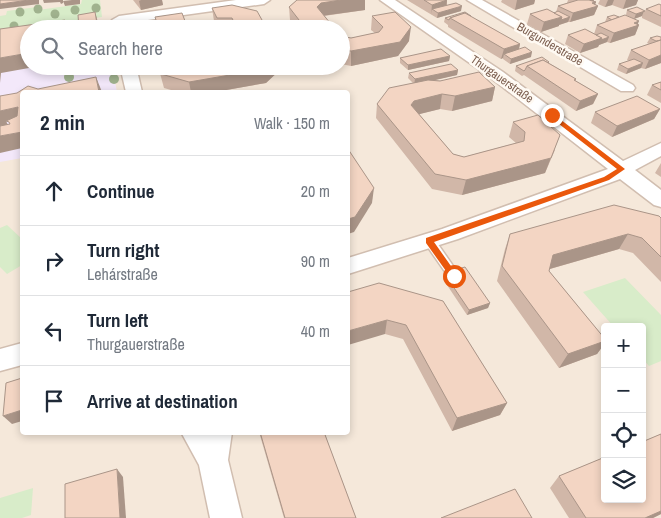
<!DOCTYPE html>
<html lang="en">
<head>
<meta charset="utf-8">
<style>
  body { margin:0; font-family:"Archivo Narrow",sans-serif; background:#f6f6f7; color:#1f2937 }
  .controls { position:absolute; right:15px; bottom:15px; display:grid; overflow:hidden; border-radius:5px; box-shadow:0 2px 8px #0003 }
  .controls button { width:45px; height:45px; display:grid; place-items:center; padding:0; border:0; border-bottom:1px solid #e0e1e3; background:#fff; color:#1f2937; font:25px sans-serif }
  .stop { position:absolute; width:15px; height:15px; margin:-11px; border:4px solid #ea580c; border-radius:50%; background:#fff }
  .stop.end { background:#ea580c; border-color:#fff; box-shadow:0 1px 5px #0008 }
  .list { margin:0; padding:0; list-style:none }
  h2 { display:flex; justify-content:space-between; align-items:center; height:65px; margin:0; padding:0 20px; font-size:21px }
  h2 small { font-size:16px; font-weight:400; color:#747a83 }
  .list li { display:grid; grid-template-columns:32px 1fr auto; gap:15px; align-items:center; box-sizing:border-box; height:70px; padding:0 20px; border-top:1px solid #e0e1e3 }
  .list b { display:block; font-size:19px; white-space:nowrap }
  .list p { margin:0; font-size:16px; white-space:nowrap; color:#747a83 }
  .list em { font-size:16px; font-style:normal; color:#747a83 }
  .icon { flex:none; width:28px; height:28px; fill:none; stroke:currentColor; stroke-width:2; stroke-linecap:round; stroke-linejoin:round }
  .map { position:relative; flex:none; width:661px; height:518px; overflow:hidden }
  .search { position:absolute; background:#fff; box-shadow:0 2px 8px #0003; left:20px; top:20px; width:330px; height:55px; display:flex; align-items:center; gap:12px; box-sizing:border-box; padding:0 18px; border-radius:28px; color:#747a83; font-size:19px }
  .panel { position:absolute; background:#fff; box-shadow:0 2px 8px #0003; left:20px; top:90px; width:330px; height:345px; border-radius:5px }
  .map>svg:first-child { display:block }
  .residential { fill:#f5e8da; fill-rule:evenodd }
  .education { fill:#f3e8fa }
  .green { fill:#d8ecc9 }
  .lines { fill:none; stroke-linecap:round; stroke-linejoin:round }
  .service-casing { stroke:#d1beb0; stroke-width:3 }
  .minor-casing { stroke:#d1beb0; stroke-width:3 }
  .service { fill:#fff; fill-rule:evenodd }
  .minor { fill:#fff; fill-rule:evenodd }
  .tree { fill:#a0b28e }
  .wall { fill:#d1b7a8 }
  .shaded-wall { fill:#aa9588 }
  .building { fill:#f3d5c3; stroke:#aa9588 }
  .route { fill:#ea580c }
  .labels { text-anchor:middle; stroke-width:5; stroke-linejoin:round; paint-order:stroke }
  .far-street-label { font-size:12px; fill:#7a5c4d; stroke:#fffaf3 }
</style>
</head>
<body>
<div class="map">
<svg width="661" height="518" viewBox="0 0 661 518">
  <rect width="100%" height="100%" fill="#fdf6ec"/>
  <path class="residential" d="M 0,0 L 661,0 L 661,518 L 0,518 ZM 29,29 L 341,29 L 341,66 L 29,66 ZM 22,92 L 348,92 L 348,432 L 22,432 ZM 605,327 L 642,327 L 642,499 L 605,499 Z"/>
  <path class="education" d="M 0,40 L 29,66 L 112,66 L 117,92 L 22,92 L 22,158 L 0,162 Z"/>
  <g class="green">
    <path d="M 82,0 L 100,0 L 102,17 L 0,32 L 0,16 L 6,15 L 7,11 L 37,7 L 38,10 L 81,4 Z"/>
    <path d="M 7,225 L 22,239 L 22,265 L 7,274 L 0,267 L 0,228 Z"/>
    <path d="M 625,278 L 661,315 L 661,361 L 649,366 L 642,358 L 642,327 L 614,327 L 583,292 Z"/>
    <path d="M 33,488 L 31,515 L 22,518 L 0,518 L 0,498 Z"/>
  </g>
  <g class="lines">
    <defs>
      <path id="service" d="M 429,236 L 433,237 L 458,273 L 460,276 L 458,279 L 450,279 L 425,243 L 424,240 Z"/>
      <g id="minor">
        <path d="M 236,0 L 270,0 L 264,4 L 119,24 L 112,20 L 119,16 Z"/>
        <path d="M 380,0 L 395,0 L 503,72 L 623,161 L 661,143 L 661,156 L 635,170 L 661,190 L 661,207 L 654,205 L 620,179 L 458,239 L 348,274 L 348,258 L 442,229 L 608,169 L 491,78 Z"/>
        <path d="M 467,0 L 482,0 L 633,85 L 635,88 L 633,91 L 621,91 Z"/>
        <path d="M 120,66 L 136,66 L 142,92 L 126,92 Z"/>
        <path d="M 22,343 L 22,365 L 0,371 L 0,349 Z"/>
        <path d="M 181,432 L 232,432 L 228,460 L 242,518 L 210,518 L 199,465 Z"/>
      </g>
    </defs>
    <use href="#service" class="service-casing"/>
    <use href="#minor" class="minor-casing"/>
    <use href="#service" class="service"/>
    <use href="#minor" class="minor"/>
  </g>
  <g class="tree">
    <circle cx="96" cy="8" r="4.5"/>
    <circle cx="38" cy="9" r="4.5"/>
    <circle cx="75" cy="10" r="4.5"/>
    <circle cx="20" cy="12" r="4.5"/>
    <circle cx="55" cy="14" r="4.5"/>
    <circle cx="14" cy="26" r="4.5"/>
    <circle cx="69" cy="77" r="5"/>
    <circle cx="114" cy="79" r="5"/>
  </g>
  <g class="wall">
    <path d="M 133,0 L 162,0 L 163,5 L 141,10 Z"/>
    <path d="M 297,0 L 365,0 L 365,10 L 324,16 L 335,29 L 296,29 L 290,20 L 289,7 Z"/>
    <path d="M 407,0 L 447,0 L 447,5 L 461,11 L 437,18 Z"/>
    <path d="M 502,0 L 535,0 L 534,4 L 515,10 L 501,2 Z"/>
    <path d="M 568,0 L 594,0 L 594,1 L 596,2 L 595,4 L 598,6 L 594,15 L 570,22 L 568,22 L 559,25 L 559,26 L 541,32 L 527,24 L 530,14 L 556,12 L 558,6 L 567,3 Z"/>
    <path d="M 600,0 L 638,0 L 636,5 L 623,9 L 612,5 L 605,7 L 598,4 Z"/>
    <path d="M 661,5 L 661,27 L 642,18 L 642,16 L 634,19 L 626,15 L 627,10 L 645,11 L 646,9 Z"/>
    <path d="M 212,8 L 267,29 L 218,29 L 214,21 Z"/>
    <path d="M 372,16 L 409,41 L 398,56 L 351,66 L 341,64 L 341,36 L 351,38 L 375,33 L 371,30 Z"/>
    <path d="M 471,16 L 471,17 L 520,44 L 519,49 L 531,57 L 510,64 L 503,59 L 503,58 L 501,59 L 448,27 L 448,25 L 444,22 L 445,18 Z"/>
    <path d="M 607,17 L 639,25 L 635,35 L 610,43 L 607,42 L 599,45 L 598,47 L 580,53 L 565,44 L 568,35 L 594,34 L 597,25 L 605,22 Z"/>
    <path d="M 661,37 L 661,63 L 645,69 L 641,68 L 626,74 L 617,70 L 619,64 L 629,61 L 627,60 L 631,50 L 649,44 L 647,43 L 650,38 Z"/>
    <path d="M 450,56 L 449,61 L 408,70 L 400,63 L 400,58 Z"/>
    <path d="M 549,62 L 549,63 L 576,79 L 576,81 L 598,94 L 593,104 L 576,111 L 524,75 L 522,76 L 515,71 L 516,66 Z"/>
    <path d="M 158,66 L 282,66 L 282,68 L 266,83 L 215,92 L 178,92 L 164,88 Z"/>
    <path d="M 458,70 L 457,75 L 434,80 L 495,87 L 492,101 L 452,111 L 440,109 L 419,114 L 453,154 L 464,157 L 516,143 L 509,137 L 513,122 L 555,150 L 545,173 L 462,195 L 432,189 L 376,118 L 377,104 L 413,83 L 408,78 L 409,73 Z"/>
    <path d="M 661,82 L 661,103 L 647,95 L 652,85 Z"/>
    <path d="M 660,109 L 654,119 L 612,137 L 591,123 L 595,112 Z"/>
    <path d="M 661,163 L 661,177 L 655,173 Z"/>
    <path d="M 661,218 L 661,282 L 633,253 L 619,249 L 550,269 L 549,271 L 605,339 L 605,343 L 597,354 L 559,368 L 497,281 L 505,249 L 510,234 Z"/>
    <path d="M 444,273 L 490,303 L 488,308 L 467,315 L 443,279 Z"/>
    <path d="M 348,292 L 443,301 L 507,403 L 500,415 L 452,431 L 403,339 L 385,334 Z"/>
    <path d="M 259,432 L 324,432 L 356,518 L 284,518 Z"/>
    <path d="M 661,434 L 661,514 L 653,518 L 569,518 L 550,488 L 559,476 Z"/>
  </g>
  <g class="shaded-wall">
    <path d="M 29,0 L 39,0 L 39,4 L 0,9 L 0,4 Z"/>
    <path d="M 43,0 L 63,0 L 63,3 L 61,4 L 60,2 L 44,3 Z"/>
    <path d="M 72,0 L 80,0 L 80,4 L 65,6 L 63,1 Z"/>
    <path d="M 141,0 L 162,0 L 163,5 L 141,10 L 139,1 Z"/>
    <path d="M 341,0 L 365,0 L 365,10 L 321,16 L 317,7 L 321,3 Z"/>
    <path d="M 447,0 L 446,10 L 432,9 L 431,14 L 432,5 Z"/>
    <path d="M 517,0 L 535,0 L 534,4 L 515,10 Z"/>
    <path d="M 591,0 L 594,0 L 593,2 L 596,2 L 594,7 L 598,6 L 594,15 L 570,22 L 573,13 Z"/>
    <path d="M 608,0 L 614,0 L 612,5 L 605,7 Z"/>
    <path d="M 626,0 L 638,0 L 636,5 L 623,9 Z"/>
    <path d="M 462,6 L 461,11 L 437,18 L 438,13 Z"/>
    <path d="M 644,11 L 642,16 L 634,19 L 636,14 Z"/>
    <path d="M 95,12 L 99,26 L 100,29 L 98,29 Z"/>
    <path d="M 562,17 L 570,17 L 568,22 L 559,25 L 559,26 L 541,32 L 544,22 Z"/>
    <path d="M 65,20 L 68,29 L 65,29 Z"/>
    <path d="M 639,21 L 637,26 L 639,25 L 635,35 L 610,43 L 614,33 L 634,23 Z"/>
    <path d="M 411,27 L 409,41 L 398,56 L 351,66 L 351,51 Z"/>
    <path d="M 609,37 L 607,42 L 599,45 L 598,47 L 580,53 L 584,44 L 602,38 Z"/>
    <path d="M 520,44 L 518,53 L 504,54 L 503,58 L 501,59 L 504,49 Z"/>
    <path d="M 532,52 L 531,57 L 510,64 L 511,59 Z"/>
    <path d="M 29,53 L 29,66 L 40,66 L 1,73 L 0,83 L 0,58 Z"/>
    <path d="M 661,55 L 661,63 L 645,69 L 649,60 Z"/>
    <path d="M 450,56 L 449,61 L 408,70 L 408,65 Z"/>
    <path d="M 643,63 L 641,68 L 626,74 L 628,69 Z"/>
    <path d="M 81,66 L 99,66 L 100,73 L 84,75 Z"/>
    <path d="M 268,66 L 282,66 L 282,68 L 266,83 L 215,92 L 191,92 L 189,82 Z"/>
    <path d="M 458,70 L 457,75 L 414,85 L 415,79 Z"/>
    <path d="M 96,77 L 102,92 L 99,92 Z"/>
    <path d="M 495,87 L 492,101 L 452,111 L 455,96 Z"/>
    <path d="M 442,94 L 440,109 L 412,116 L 411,105 L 414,101 Z"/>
    <path d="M 598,94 L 593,104 L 576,111 L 580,101 Z"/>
    <path d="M 18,107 L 22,116 L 9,122 L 6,121 L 8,125 L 0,127 L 0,111 Z"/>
    <path d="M 660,109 L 654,119 L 612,137 L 617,126 Z"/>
    <path d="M 22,132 L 22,148 L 0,153 L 0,136 Z"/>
    <path d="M 560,135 L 545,173 L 462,195 L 466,180 Z"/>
    <path d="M 374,188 L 372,203 L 354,232 L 348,234 L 348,219 Z"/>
    <path d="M 628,234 L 619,249 L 546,270 L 553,255 Z"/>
    <path d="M 490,303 L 488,308 L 467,315 L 469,310 Z"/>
    <path d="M 387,320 L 385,334 L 348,345 L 348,331 Z"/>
    <path d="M 605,341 L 605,343 L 597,354 L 559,368 L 568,354 Z"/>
    <path d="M 507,403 L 500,415 L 452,431 L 457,418 Z"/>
    <path d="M 22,410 L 22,421 L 12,424 L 3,416 Z"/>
    <path d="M 117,469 L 123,477 L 126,518 L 120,518 Z"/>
    <path d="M 661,511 L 661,514 L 653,518 L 645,518 Z"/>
  </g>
  <g class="building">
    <path d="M 0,0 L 29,0 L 0,4 Z"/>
    <path d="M 297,0 L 341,0 L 321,3 L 317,7 L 335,29 L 306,29 L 289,7 Z"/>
    <path d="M 424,0 L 447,0 L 432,5 Z"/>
    <path d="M 578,0 L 589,0 L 596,2 L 592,3 L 598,6 L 573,13 L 558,6 Z"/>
    <path d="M 456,3 L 462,6 L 438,13 L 432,9 Z"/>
    <path d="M 659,4 L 661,5 L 661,16 L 646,9 Z"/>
    <path d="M 232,5 L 257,11 L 267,29 L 237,29 L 232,18 L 217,18 L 212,8 Z"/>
    <path d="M 637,7 L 645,11 L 636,14 L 627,10 Z"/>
    <path d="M 547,9 L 562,17 L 544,22 L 530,14 Z"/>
    <path d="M 558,11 L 570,17 L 561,20 L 562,17 L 554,13 Z"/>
    <path d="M 95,12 L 98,29 L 79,29 L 78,15 Z"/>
    <path d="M 395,12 L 411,27 L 400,42 L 351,51 L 341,50 L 341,36 L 351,38 L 379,32 L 383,27 L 372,16 Z"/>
    <path d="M 465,12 L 471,16 L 470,16 L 465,13 L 450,18 L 449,20 L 445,18 Z"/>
    <path d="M 182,13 L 188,29 L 159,29 L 155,17 Z"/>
    <path d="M 465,13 L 520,44 L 504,49 L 450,18 Z"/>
    <path d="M 614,15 L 619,17 L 612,20 L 607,17 Z"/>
    <path d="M 625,15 L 639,21 L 634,23 L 639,25 L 614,33 L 597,25 Z"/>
    <path d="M 65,20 L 65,29 L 29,29 L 29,53 L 0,58 L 0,29 Z"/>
    <path d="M 585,29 L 602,38 L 584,44 L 568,35 Z"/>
    <path d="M 601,33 L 609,37 L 601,40 L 602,38 L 596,35 Z"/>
    <path d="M 657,36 L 661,37 L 661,40 L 656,41 L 650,38 Z"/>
    <path d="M 661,40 L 661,55 L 649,60 L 631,50 Z"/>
    <path d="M 525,47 L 532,52 L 511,59 L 504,54 Z"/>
    <path d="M 441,49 L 450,56 L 408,65 L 400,58 Z"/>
    <path d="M 542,57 L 549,62 L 548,63 L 543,60 L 527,66 L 525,70 L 524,71 L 516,66 Z"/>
    <path d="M 634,59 L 643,63 L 628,69 L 619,64 Z"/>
    <path d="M 543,60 L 576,79 L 574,80 L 598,94 L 580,101 L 527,66 Z"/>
    <path d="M 451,64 L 458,70 L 415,79 L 409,73 Z"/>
    <path d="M 158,66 L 268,66 L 265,69 L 189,82 L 161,74 Z"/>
    <path d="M 479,72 L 495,87 L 455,96 L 442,94 L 414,101 L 411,105 L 453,154 L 464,157 L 524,141 L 525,132 L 513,122 L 538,115 L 560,135 L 551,158 L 466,180 L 435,174 L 377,104 L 389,88 L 428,80 L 440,81 Z"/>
    <path d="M 96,77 L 99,92 L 22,92 L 22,132 L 0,136 L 0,126 L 10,124 L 9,122 L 6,121 L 17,116 L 18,107 L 0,111 L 0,96 L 17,93 L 28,86 L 38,89 Z"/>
    <path d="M 661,82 L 661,90 L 652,85 Z"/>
    <path d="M 637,96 L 660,109 L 617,126 L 595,112 Z"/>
    <path d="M 348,149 L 374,188 L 355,217 L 348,219 Z"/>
    <path d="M 614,205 L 659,216 L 661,218 L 661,257 L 642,238 L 628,234 L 553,255 L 549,271 L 605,339 L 605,341 L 568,354 L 502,266 L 510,234 Z"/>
    <path d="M 465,267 L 490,303 L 469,310 L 444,273 Z"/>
    <path d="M 379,283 L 443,301 L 507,403 L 457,418 L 406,325 L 387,320 L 348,331 L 348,292 Z"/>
    <path d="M 22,378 L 22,410 L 3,416 L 6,383 Z"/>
    <path d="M 260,432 L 324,432 L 356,518 L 285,518 Z"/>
    <path d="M 661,434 L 661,511 L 645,518 L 586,518 L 559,476 L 605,457 L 605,499 L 642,499 L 642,442 Z"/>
    <path d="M 117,469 L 120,518 L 65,518 L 65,484 Z"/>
    <path d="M 515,489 L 532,518 L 441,518 Z"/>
  </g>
  <path class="route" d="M 552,113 L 625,169 L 609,180 L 434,242 L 458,276 L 457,278 L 451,278 L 426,243 L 426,238 L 604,177 L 617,169 L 550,117 Z"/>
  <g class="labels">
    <g class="far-street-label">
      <text transform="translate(550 44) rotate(30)" y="4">Burgunderstraße</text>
      <text transform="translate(502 79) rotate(35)" y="4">Thurgauerstraße</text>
    </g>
  </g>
</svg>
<div class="controls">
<button>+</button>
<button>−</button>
<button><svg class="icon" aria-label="locate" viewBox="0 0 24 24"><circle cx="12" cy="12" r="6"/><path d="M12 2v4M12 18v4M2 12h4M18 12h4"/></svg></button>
<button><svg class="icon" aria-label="layers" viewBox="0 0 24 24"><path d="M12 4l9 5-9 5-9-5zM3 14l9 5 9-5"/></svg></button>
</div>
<div class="stop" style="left:454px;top:276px"></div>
<div class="stop end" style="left:552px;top:115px"></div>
<div class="search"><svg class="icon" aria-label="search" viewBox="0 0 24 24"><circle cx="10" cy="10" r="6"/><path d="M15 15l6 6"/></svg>Search here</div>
<section class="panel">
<h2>2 min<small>Walk · 150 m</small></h2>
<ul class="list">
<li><svg class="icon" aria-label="ahead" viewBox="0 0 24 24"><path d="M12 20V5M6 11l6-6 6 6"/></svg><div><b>Continue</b></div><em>20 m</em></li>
<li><svg class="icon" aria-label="right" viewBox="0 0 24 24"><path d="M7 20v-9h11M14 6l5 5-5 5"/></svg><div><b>Turn right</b><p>Lehárstraße</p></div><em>90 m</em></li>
<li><svg class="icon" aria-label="left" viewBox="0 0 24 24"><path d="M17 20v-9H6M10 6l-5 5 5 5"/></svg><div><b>Turn left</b><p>Thurgauerstraße</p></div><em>40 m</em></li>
<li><svg class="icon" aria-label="arrive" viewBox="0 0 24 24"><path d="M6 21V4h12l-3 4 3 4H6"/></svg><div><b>Arrive at destination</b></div></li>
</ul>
</section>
</div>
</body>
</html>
